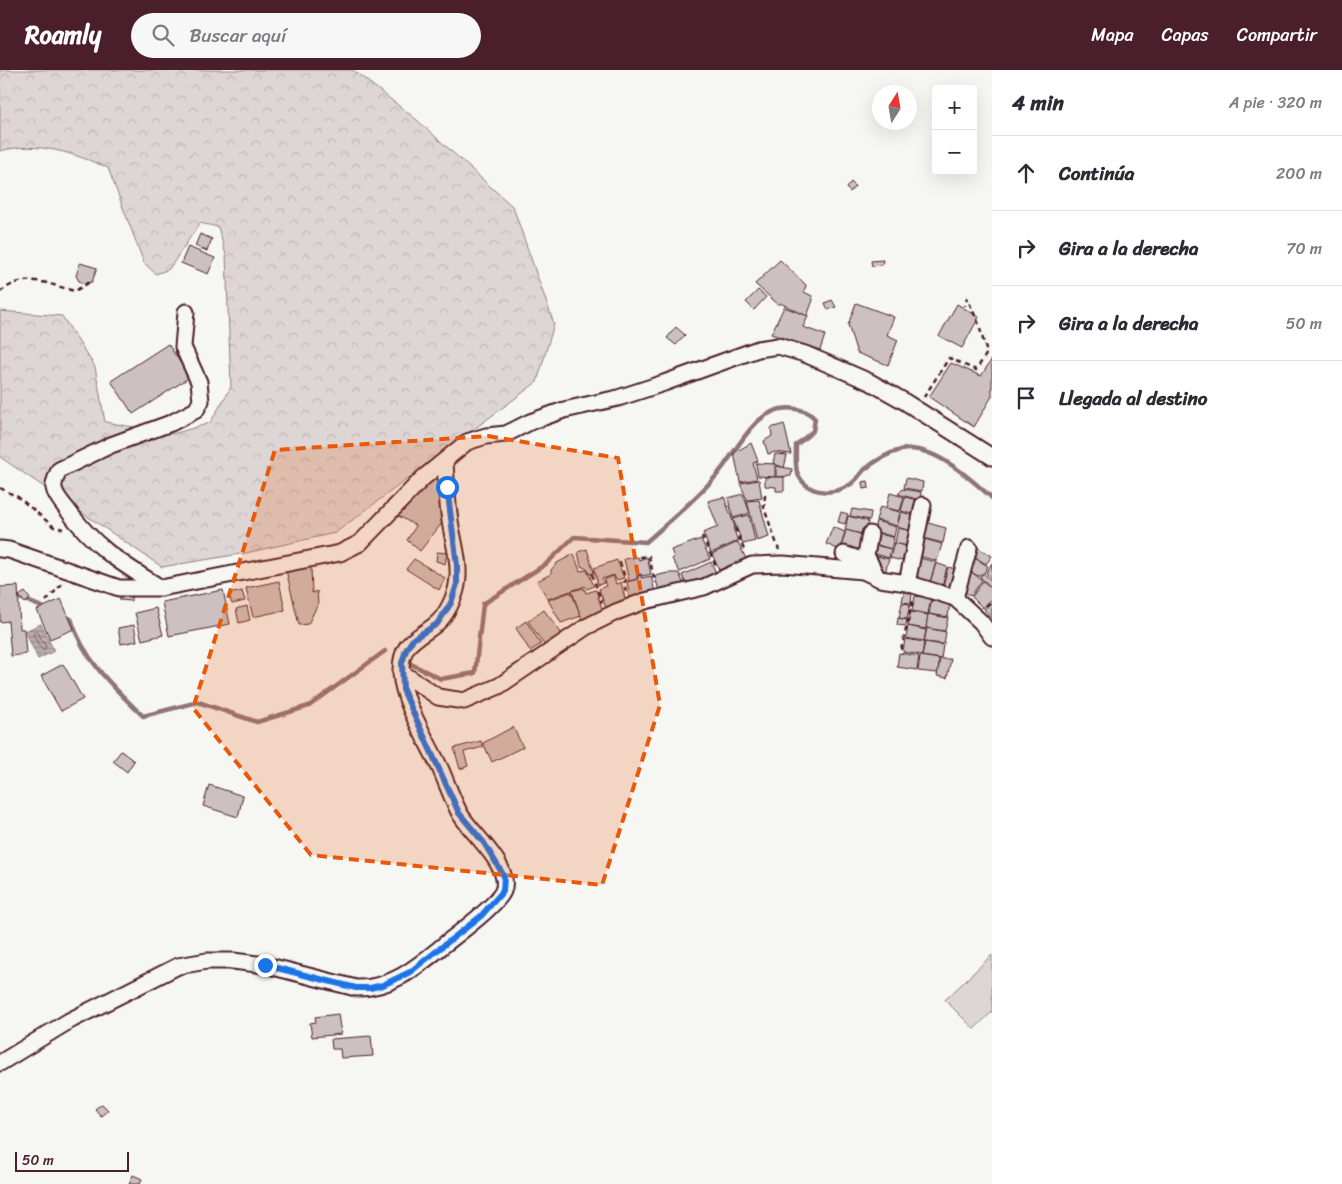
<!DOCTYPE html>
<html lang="es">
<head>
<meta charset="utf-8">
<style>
  body { margin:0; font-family:Sriracha,sans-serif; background:#f7f7f7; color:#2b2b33 }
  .controls { position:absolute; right:15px; top:15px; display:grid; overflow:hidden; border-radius:5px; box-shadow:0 5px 20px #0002 }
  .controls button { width:45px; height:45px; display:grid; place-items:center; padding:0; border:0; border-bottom:1px solid #e1e1e2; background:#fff; color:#2b2b33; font:25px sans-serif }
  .compass { position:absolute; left:872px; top:15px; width:45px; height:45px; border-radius:50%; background:#fff; box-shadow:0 5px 20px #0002; rotate:11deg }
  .scale { position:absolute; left:15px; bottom:12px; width:114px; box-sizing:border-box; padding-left:5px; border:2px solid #4a1f2b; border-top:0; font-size:14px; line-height:18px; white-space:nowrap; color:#4a1f2b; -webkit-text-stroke:4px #f6f6f2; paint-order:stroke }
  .stop { position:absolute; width:15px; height:15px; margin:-11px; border:4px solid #1a73e8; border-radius:50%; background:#fff }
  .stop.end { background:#1a73e8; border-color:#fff; box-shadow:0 1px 5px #0008 }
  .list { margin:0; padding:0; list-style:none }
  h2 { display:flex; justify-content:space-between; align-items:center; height:65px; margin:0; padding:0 20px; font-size:21px }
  h2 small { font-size:16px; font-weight:400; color:#7c7c81 }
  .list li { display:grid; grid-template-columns:32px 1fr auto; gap:15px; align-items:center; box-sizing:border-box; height:75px; padding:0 20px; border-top:1px solid #e1e1e2 }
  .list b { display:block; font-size:19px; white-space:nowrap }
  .list em { font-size:16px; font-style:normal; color:#7c7c81 }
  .icon { flex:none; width:28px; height:28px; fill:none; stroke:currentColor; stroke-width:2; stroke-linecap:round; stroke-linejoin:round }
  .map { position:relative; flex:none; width:992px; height:1114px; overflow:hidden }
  header { display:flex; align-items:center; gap:30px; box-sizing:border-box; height:70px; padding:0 25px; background:#4a1f2b; color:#fff }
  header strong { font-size:24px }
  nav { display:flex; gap:28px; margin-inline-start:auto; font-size:18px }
  .search { width:350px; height:45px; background:#f7f7f7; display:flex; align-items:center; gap:12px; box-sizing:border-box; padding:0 18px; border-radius:28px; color:#7c7c81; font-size:19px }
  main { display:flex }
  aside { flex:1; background:#fff }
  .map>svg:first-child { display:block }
  .forest { fill:url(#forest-crowns); stroke:#947a80 }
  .pitch { fill:#ddd6d5; stroke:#947a80 }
  .water { fill:url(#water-rules); stroke:#8e747a }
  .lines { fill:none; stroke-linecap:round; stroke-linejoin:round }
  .shore { stroke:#77585f; stroke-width:1 }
  .stream { stroke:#8e747a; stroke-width:4.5 }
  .building { fill:#ccc1c0; stroke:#4a1f2b }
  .minor-casing { stroke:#4a1f2b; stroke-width:19 }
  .path { stroke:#4a1f2b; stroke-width:2.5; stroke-dasharray:5 4; stroke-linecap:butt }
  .minor { stroke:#f6f6f2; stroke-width:15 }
  .route { stroke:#1a73e8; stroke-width:6 }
  .marked { fill:#e8590c; fill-opacity:0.2; stroke:#e8590c; stroke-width:4; stroke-dasharray:10 6; stroke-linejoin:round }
</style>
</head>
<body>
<header>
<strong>Roamly</strong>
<div class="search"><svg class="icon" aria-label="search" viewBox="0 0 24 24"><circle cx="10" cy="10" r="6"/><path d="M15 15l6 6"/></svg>Buscar aquí</div>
<nav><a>Mapa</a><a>Capas</a><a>Compartir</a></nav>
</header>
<main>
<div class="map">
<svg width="992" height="1114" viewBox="0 0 992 1114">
  <defs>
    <pattern id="forest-crowns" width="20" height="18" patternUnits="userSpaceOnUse" patternTransform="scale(1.25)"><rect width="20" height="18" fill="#ddd6d5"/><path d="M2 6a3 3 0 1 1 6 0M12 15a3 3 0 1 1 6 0" fill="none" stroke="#bfb7b7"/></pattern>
    <pattern id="water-rules" width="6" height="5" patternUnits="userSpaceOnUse" patternTransform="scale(1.25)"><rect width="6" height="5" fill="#bbadae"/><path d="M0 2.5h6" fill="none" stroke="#9a8c8e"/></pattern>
  </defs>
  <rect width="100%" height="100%" fill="#f6f6f2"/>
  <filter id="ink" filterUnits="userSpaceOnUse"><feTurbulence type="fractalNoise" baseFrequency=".02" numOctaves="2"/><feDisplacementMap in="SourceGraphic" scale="10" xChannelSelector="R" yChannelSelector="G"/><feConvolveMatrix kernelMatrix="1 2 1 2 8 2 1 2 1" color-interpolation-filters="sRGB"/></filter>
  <g filter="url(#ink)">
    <path class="forest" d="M 0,0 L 353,0 L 417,50 L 513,137 L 554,254 L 537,312 L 335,463 L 246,483 L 162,497 L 0,387 L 0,241 L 62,246 L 95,297 L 105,352 L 173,364 L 210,353 L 231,317 L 226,185 L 218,157 L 200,153 L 169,199 L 156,204 L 144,193 L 108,98 C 74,83 37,71 0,81 Z"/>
    <path class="pitch" d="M 992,885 L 992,942 L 974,959 L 945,930 Z"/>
    <path class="water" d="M 41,554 L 54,581 L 38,589 L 25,561 Z"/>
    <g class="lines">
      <path class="shore" d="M 37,561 L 46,577 L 43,581 L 33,565 Z"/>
      <g class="stream">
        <path d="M 15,526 L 47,539"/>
        <path d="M 66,547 L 71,549 C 83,589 114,618 143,646 L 198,632 L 257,652 L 309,636 L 385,581"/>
        <path d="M 409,593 L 441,609 L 475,603 L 483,534 L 546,494 L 574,467 L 646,472 C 670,451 695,430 716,406 C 737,383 756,331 796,339 C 805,341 809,342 815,349 L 813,361 L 796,375 C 796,383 795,394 797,402 C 806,425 833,426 851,414 C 856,411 860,404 864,400 C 874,392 888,383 901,380 C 932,373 971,409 992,428"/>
      </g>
    </g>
    <g class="building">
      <path d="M 851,112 L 855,116 L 850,122 L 846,118 Z"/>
      <path d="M 200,164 L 212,169 L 207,181 L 195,176 Z"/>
      <path d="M 188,177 L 215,188 L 208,204 L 181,193 Z"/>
      <path d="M 780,190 L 806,215 L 804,222 L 812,226 L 813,230 L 807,246 L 780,233 L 779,235 L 755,214 Z"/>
      <path d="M 883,190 L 882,195 L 872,196 L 871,191 Z"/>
      <path d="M 80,193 L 97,198 L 92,212 L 83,213 L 79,211 L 76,206 Z"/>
      <path d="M 758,220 L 766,227 L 754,240 L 746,232 Z"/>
      <path d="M 832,230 L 836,237 L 828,240 L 825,233 Z"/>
      <path d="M 856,233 L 894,247 L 887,265 L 898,270 L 888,295 L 857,283 L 848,255 Z"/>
      <path d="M 957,234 L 979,247 L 962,278 L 939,266 Z"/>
      <path d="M 784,237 L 808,246 L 803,257 L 825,265 L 820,280 L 771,264 Z"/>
      <path d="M 676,257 L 685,265 L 676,275 L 667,268 Z"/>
      <path d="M 168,274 L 190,307 L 133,344 L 111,311 Z"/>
      <path d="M 992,289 L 992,326 L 974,357 L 929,327 L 951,293 L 981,306 Z"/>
      <path d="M 784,354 L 791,384 L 775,382 L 768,384 L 764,371 L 772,366 L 771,358 Z"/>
      <path d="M 751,373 L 758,391 L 753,393 L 757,409 L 740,412 L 734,383 Z"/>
      <path d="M 775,384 L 787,385 L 784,398 L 773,393 Z"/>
      <path d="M 756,393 L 775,394 L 775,407 L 758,406 Z"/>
      <path d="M 776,396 L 792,399 L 791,406 L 776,407 Z"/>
      <path d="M 433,407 L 440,415 L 442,453 L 420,481 L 407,470 L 416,456 L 397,445 Z"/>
      <path d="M 765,407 L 784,407 L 784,421 L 776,421 L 776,417 L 765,416 Z"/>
      <path d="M 906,408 L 923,412 L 922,421 L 904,418 Z"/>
      <path d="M 759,410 L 762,428 L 747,430 L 740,413 Z"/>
      <path d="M 868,411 L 869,418 L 863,419 L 862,412 Z"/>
      <path d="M 903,419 L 921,422 L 920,430 L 898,424 Z"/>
      <path d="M 890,423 L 904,427 L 900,441 L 886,438 Z"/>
      <path d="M 743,424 L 750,443 L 733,448 L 728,428 Z"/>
      <path d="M 724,427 L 735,457 L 733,458 L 738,471 L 711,483 L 703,463 L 718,457 L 708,431 Z"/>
      <path d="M 905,427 L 921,431 L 918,445 L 901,441 Z"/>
      <path d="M 759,430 L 769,467 L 757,471 L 747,431 Z"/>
      <path d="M 880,437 L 900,442 L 897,456 L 876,450 Z"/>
      <path d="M 852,439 L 871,442 L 870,450 L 850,446 Z"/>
      <path d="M 841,442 L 848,444 L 845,454 L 838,452 Z"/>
      <path d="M 901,442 L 918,447 L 915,462 L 897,457 Z"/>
      <path d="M 749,445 L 755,471 L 743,474 L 733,449 Z"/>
      <path d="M 848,446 L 868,451 L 866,465 L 845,460 Z"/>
      <path d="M 876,451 L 896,457 L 894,467 L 874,461 Z"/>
      <path d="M 928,453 L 946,458 L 943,473 L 923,468 Z"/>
      <path d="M 833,457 L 845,462 L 840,480 L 826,474 Z"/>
      <path d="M 898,458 L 915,462 L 911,477 L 895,473 Z"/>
      <path d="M 846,460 L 867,466 L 861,487 L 840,481 Z"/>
      <path d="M 874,462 L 894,468 L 891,479 L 871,473 Z"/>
      <path d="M 701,469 L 710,489 L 680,502 L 672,489 L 674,487 L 671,480 Z"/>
      <path d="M 924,469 L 942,474 L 937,491 L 919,486 Z"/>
      <path d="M 738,472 L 748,493 L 721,504 L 712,484 Z"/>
      <path d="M 894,473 L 910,477 L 907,492 L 890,488 Z"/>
      <path d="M 870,474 L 891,479 L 889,488 L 869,482 Z"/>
      <path d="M 973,475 L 992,486 L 986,494 L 970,484 Z"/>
      <path d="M 587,479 L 594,503 L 590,504 L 587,499 L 581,496 L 578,482 Z"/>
      <path d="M 437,482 L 447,483 L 445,494 L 436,491 Z"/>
      <path d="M 574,484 L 580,501 L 587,500 L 594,516 L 587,519 L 585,516 L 548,529 L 537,511 L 551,504 L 551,500 L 557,493 Z"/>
      <path d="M 869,484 L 889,489 L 884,506 Z"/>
      <path d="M 969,485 L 988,496 L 984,503 L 978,506 L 966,499 Z"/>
      <path d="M 638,487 L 639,490 L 647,487 L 651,504 L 642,506 L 641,504 L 637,505 L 637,509 L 629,511 L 624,489 Z"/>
      <path d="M 919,488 L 936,492 L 930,512 L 915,508 Z"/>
      <path d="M 414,489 L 445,508 L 439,520 L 406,499 Z"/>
      <path d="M 617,490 L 624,508 L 616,510 L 614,505 L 602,509 L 604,513 L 598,515 L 594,498 Z"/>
      <path d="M 711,492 L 718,507 L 688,519 L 682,505 Z"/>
      <path d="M 936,493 L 947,497 L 942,517 L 930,513 Z"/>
      <path d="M 992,493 L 992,509 L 986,503 Z"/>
      <path d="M 311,496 L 312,523 L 317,521 L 318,534 L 308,554 L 299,555 L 286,500 Z"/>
      <path d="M 948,497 L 960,500 L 955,520 L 943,516 Z"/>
      <path d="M 970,501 L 982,510 L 971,526 L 959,518 Z"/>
      <path d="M 668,503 L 679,503 L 686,520 L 660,525 L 655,506 Z"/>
      <path d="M 983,503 L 992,511 L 992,518 L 980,507 Z"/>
      <path d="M 641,505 L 641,508 L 651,506 L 656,526 L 630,531 L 627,512 L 638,509 L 638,506 Z"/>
      <path d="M 613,506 L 616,514 L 621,512 L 626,533 L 607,541 L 599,519 L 606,516 L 604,510 Z"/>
      <path d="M 279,511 L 285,540 L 253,547 L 246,518 Z"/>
      <path d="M 983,511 L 992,519 L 992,529 L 983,538 L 972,527 Z"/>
      <path d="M 18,516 L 20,559 L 24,559 L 26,584 L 11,586 L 8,551 L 0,552 L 0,517 Z"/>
      <path d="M 584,518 L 586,523 L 596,520 L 603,542 L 582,550 L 572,521 Z"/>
      <path d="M 223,520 L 230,554 L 169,566 L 162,532 Z"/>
      <path d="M 242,521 L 245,531 L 232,534 L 229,524 Z"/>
      <path d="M 904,521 L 912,522 L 911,533 L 902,532 Z"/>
      <path d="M 25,522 L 30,529 L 25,533 L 19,526 Z"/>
      <path d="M 571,522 L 581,546 L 561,553 L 548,530 Z"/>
      <path d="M 120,525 L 131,526 L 131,531 L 120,530 Z"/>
      <path d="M 915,526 L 931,528 L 928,544 L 912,541 Z"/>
      <path d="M 932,528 L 950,532 L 948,547 L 929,544 Z"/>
      <path d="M 61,529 L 74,559 L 50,569 L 37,540 Z"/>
      <path d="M 992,532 L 992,549 L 984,539 Z"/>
      <path d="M 902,533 L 910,534 L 907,549 L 899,548 Z"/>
      <path d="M 247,536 L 250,550 L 239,553 L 236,539 Z"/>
      <path d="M 156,538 L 163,565 L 142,570 L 135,543 Z"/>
      <path d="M 544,540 L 562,564 L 545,576 L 528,551 Z"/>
      <path d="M 910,542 L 928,545 L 926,559 L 908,556 Z"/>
      <path d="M 928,544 L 948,548 L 945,561 L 926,558 Z"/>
      <path d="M 898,548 L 907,550 L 906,556 L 897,555 Z"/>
      <path d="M 526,551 L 541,574 L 530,581 L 516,558 Z"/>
      <path d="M 134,555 L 137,571 L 121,574 L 118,558 Z"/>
      <path d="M 908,556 L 926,560 L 924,571 L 906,568 Z"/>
      <path d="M 927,558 L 946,562 L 944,574 L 924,572 Z"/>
      <path d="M 905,569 L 924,572 L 922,585 L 903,582 Z"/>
      <path d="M 925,572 L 943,575 L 941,589 L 922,586 Z"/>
      <path d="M 899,583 L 919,586 L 917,600 L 897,597 Z"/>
      <path d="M 920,586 L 939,589 L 938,603 L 918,601 Z"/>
      <path d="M 940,589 L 951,589 L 947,608 L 937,606 Z"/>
      <path d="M 63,594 L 83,629 L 61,641 L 41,606 Z"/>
      <path d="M 513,657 L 523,677 L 492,692 L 483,673 Z"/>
      <path d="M 481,671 L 483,677 L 464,682 L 468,696 L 460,699 L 454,678 Z"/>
      <path d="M 121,681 L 134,691 L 127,702 L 113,691 Z"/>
      <path d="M 209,715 L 243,726 L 238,747 L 203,736 Z"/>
      <path d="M 338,944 L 341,964 L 312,967 L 310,953 L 316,952 L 315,947 Z"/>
      <path d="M 371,966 L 373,986 L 341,988 L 340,979 L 332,979 L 331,969 Z"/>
      <path d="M 102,1034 L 108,1040 L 101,1046 L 95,1039 Z"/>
      <path d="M 133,1105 L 142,1109 L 140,1114 L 129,1114 Z"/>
    </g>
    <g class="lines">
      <defs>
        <g id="minor">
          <path d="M 870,464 L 866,485 L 877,507"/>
          <path d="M 0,479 L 9,480 L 119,518 L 161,518 L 340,483 L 360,473 L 423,408 L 467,372 L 486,366 L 506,364 L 530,352 L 564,340 L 618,328 L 664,313 L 758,279 L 778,276 L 805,284 L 870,312 L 902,330 L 992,387"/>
          <path d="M 844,484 L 870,493"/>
          <path d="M 907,513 L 923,435"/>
          <path d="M 161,518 C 121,493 95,478 66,438 C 62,433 55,425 54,418 C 53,412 57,406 59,400 L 111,375 L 171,353 L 196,340 L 201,331 L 199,312 L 183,277 L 186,242"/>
          <path d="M 955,528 L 969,478"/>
          <path d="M 401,602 L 438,627 L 464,631 L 499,616 L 586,557 L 616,542 L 645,531 L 704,517 L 752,495 L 783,494 L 863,501 L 880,509 L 907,513 L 955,528 L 981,552 L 992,567"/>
          <path d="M 0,993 L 69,951 L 178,896 L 207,891 L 233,891 L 265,895 L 356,918 C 392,919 418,896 445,874 C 458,864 497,835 503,821 C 513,796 469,762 459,742 C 452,728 447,714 441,700 C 428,672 403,633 401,603 C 400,571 417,570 436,554 C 446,546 455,527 457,515 C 461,494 453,471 450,451 C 447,431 446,411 445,391"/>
        </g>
      </defs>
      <use href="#minor" class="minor-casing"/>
      <g class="path">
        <path d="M 0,222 C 27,201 46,214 75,221 L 90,212"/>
        <path d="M 924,327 L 949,288 L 976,300 L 987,283 L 978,252 L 967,228 L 965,236"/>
        <path d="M 0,418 L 18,427 L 54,457 L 63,459"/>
        <path d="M 765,425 L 764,438 L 779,480"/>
        <path d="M 735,458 L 745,482"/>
        <path d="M 702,466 L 716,496"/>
        <path d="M 640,487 L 649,486 L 655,513"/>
        <path d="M 620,492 L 626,511 L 624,512 L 626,523"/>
        <path d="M 592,504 L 602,533"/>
        <path d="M 46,531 L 62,514"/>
        <path d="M 986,536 L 992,530"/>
        <path d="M 901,580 L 913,530"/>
      </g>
      <use href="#minor" class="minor"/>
    </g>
  </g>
  <g class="lines" filter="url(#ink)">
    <path class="route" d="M 265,895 L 356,918 L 370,918 L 383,915 L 410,902 L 481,846 L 503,821 L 504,806 L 484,773 L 459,743 L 403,620 L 402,593 L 406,580 L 413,569 L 437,554 L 451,533 L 457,514 L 457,495 L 447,417"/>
  </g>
  <path class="marked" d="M 488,366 L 618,388 L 660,635 L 602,815 L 311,785 L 193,638 L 275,380 Z"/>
</svg>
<div class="controls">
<button>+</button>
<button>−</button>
</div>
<svg class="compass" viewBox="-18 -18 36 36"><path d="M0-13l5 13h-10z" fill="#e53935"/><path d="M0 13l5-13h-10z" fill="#7c7c81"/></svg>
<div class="scale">50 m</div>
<div class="stop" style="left:447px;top:417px"></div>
<div class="stop end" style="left:265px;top:895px"></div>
</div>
<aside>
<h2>4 min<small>A pie · 320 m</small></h2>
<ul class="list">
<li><svg class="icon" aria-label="ahead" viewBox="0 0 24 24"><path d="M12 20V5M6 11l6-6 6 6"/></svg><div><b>Continúa</b></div><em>200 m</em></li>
<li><svg class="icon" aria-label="right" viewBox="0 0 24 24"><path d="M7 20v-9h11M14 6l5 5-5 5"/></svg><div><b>Gira a la derecha</b></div><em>70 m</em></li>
<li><svg class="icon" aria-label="right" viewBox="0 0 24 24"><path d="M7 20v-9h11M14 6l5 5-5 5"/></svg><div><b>Gira a la derecha</b></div><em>50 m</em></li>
<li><svg class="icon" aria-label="arrive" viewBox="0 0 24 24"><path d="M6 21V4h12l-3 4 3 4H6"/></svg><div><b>Llegada al destino</b></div></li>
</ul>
</aside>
</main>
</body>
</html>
